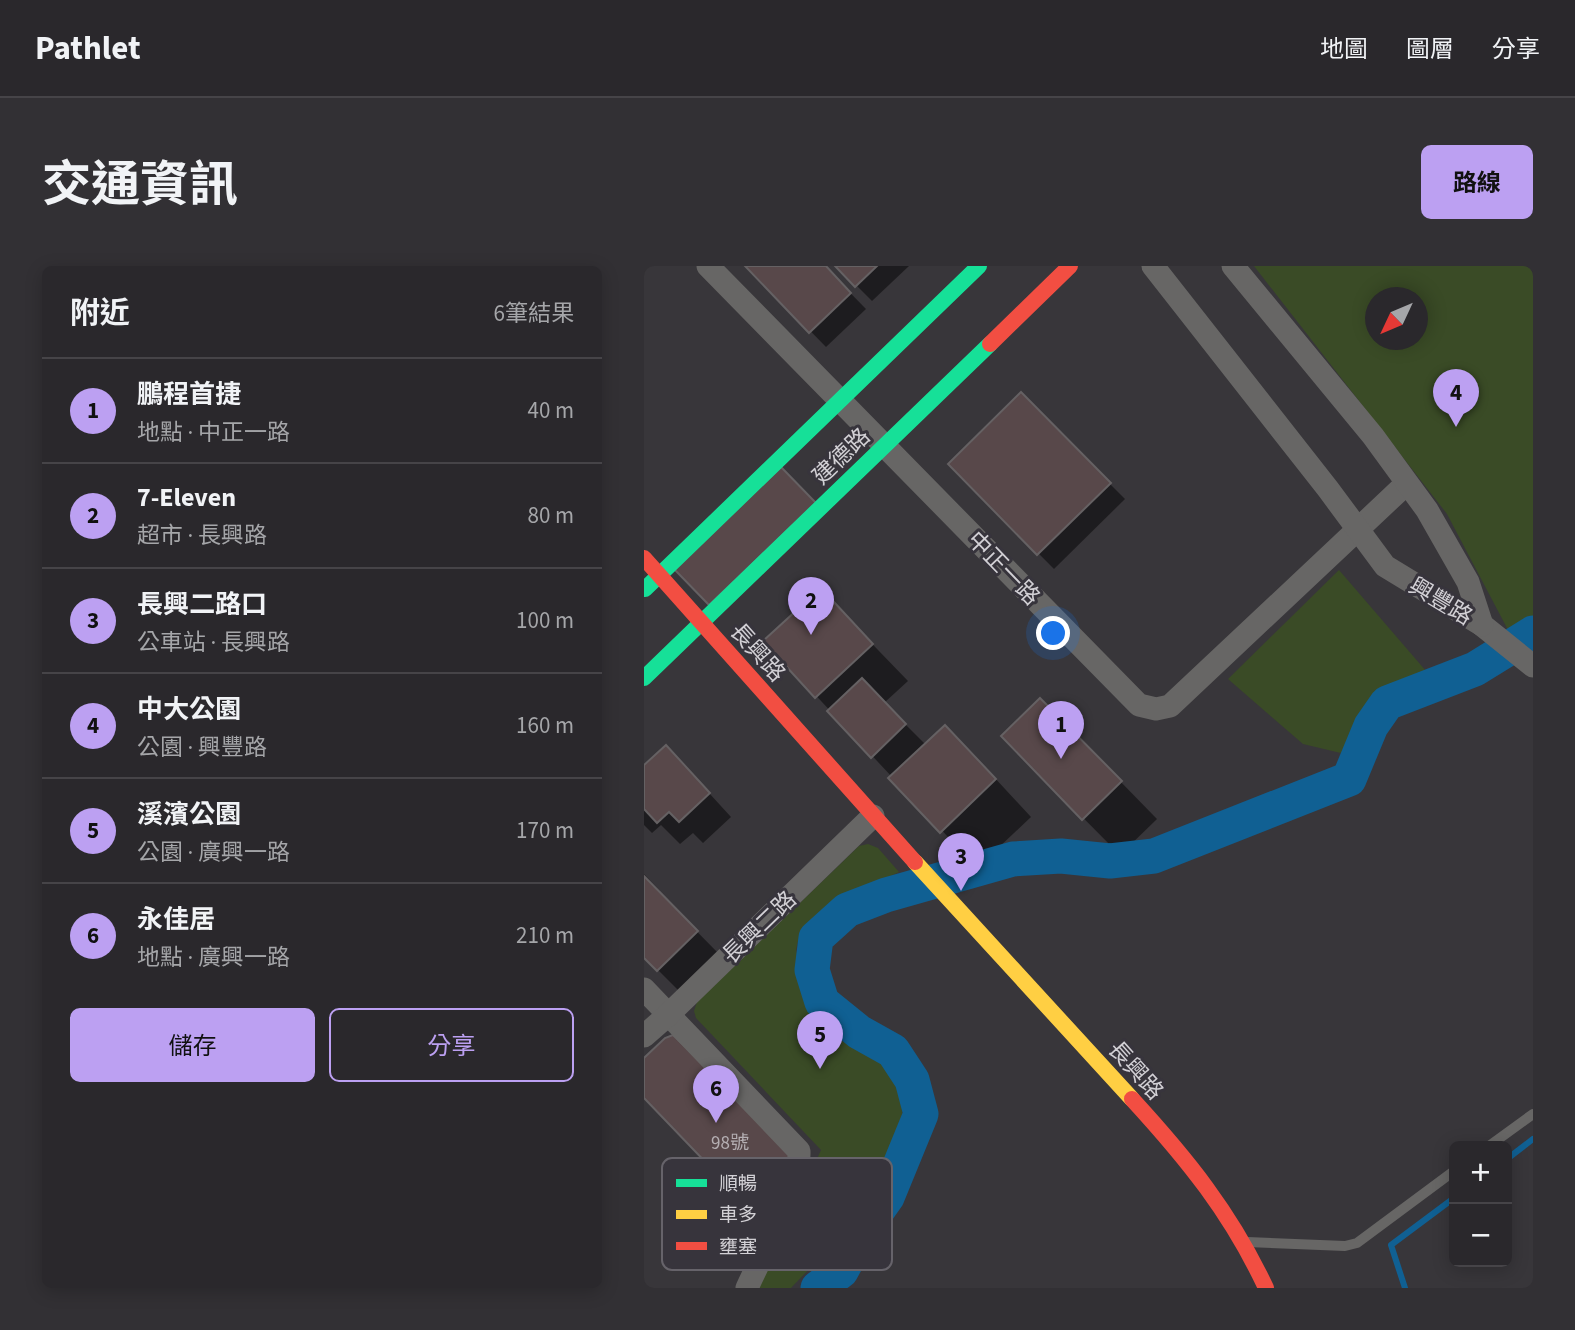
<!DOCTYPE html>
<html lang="zh-TW">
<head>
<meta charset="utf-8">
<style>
  body { margin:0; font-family:"Source Sans 3","Noto Sans TC",sans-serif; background:#323034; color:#f1f3f6 }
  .controls { position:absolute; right:21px; bottom:21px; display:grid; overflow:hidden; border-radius:10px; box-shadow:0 4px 18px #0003 }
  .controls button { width:63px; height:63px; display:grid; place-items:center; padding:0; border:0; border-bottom:2px solid #464448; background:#2a282c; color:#f1f3f6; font:35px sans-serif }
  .compass { position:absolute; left:721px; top:21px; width:63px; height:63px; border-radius:50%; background:#2a282c; box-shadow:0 4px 18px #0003; rotate:226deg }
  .you { position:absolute; left:410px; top:368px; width:24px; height:24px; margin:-18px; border:5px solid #fff; border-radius:50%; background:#1a73e8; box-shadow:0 0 0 10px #1a73e833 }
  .badge { display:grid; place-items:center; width:46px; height:46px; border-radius:50%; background:#bca0f2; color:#111; font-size:23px; font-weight:700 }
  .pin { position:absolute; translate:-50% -58px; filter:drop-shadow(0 2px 4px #0008) }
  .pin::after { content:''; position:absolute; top:37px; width:24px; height:21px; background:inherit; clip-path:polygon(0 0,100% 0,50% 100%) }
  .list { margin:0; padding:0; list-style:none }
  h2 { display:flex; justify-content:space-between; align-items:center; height:91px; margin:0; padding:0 28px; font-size:30px }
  h2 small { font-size:23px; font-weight:400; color:#a5a6a9 }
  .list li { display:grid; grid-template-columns:46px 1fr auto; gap:21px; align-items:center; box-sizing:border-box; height:105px; padding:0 28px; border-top:2px solid #464448 }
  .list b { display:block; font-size:26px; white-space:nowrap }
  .list p { margin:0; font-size:23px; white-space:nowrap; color:#a5a6a9 }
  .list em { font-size:23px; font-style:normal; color:#a5a6a9 }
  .actions { display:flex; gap:14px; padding:21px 28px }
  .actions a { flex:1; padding:16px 0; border:2px solid #bca0f2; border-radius:10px; text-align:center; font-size:24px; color:#bca0f2 }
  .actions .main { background:#bca0f2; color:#111 }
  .map { position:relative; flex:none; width:889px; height:1022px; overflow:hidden; border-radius:10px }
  header { display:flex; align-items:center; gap:42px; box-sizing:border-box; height:98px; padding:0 35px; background:#2a282c; border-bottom:2px solid #464448 }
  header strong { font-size:33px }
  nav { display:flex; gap:38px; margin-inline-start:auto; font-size:24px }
  .intro { display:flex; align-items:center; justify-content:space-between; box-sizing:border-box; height:168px; padding:0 42px }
  h1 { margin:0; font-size:49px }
  .button { padding:18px 32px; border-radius:10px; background:#bca0f2; color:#111; font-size:24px; font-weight:700 }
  main { display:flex; gap:42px; padding:0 42px }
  aside { flex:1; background:#2a282c; border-radius:10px; box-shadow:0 4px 18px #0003 }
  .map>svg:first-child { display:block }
  .green { fill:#3a4b26; fill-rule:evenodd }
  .shadow { fill:#0007 }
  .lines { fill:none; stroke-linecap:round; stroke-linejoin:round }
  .stream { stroke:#106093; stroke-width:6 }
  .river { stroke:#106093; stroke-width:35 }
  .building { fill:#58484a; stroke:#656163; stroke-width:2 }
  .lane { stroke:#676665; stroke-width:10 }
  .street { stroke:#676665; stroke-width:23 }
  .fast { stroke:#16e098; stroke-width:16 }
  .slow { stroke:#ffcf43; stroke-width:16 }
  .jam { stroke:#f24e42; stroke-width:16 }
  .labels { text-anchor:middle; stroke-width:6; stroke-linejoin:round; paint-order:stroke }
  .number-label { font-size:19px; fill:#b4aeb2 }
  .street-label { font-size:23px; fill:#d2d0d5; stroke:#37343c }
  .key { fill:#37343c; stroke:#66636a; stroke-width:2 }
  .key-label { font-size:19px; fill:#d2d0d5 }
</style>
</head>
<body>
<header>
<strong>Pathlet</strong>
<nav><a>地圖</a><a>圖層</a><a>分享</a></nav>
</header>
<div class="intro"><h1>交通資訊</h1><a class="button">路線</a></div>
<main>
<aside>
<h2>附近<small>6筆結果</small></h2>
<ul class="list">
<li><span class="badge">1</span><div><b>鵬程首捷</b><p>地點 · 中正一路</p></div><em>40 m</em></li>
<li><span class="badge">2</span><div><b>7-Eleven</b><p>超市 · 長興路</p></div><em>80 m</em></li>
<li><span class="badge">3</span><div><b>長興二路口</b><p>公車站 · 長興路</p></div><em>100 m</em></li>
<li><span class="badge">4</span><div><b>中大公園</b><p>公園 · 興豐路</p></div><em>160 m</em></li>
<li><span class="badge">5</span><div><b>溪濱公園</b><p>公園 · 廣興一路</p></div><em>170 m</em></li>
<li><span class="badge">6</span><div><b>永佳居</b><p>地點 · 廣興一路</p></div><em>210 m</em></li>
</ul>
<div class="actions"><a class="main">儲存</a><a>分享</a></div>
</aside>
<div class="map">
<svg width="889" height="1022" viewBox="0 0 889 1022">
  <rect width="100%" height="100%" fill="#38363a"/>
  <g class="green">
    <path d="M 610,0 L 889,0 L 889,353 L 864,364 L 803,248 ZM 732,32 L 774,32 L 774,74 L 732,74 Z"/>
    <path d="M 695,304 L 782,405 L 738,424 L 701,488 L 659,478 L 584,413 Z"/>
    <path d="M 224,578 L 234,582 L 255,606 L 192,636 L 176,650 L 154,675 L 152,684 L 162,723 L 175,748 L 201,769 L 232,781 L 249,799 L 258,814 L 259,830 L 258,849 L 241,901 L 231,925 L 215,951 L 147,1022 L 115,1022 L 177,884 L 52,752 L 50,745 L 53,736 L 215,580 Z"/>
  </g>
  <g class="shadow">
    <path d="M 103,0 L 180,0 L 222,43 L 182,81 Z"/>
    <path d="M 193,0 L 265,0 L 228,35 Z"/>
    <path d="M 377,129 L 481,233 L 410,303 L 306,198 Z"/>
    <path d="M 177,325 L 264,415 L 240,437 L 282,479 L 337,497 L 387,551 L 333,602 L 121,375 Z"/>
    <path d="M 432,470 L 513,553 L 476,589 L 359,471 Z"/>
    <path d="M 0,502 L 44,504 L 87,551 L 59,577 L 49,567 L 36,578 L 17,559 L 8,567 L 0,559 Z"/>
    <path d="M 0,608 L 16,625 L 14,626 L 75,688 L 36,726 L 0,690 Z"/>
    <path d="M 0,794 L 60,796 L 167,905 L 169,912 L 167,922 L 140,975 L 0,830 Z"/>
  </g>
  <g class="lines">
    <g class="stream">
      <path d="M 863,893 L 889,873"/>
      <path d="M 761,1022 L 747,979 L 810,932"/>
    </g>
    <path class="river" d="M 174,1022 L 197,1005 L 219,965 L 243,931 L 277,848 L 268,814 L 249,785 L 215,766 L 178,736 L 168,704 L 172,672 L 203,644 L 242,629 L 369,593 L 417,590 L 466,595 L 510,590 L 705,513 L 727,460 L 743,437 L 831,403 L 889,367"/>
  </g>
  <g class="building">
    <path d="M 101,0 L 182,0 L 207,27 L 165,67 Z"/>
    <path d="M 191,0 L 233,0 L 211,21 Z"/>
    <path d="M 377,126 L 467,217 L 393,289 L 304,198 Z"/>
    <path d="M 137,201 L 172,237 L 65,339 L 30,303 Z"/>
    <path d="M 177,322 L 229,378 L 171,432 L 119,375 Z"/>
    <path d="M 218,412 L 262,458 L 227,492 L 183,445 Z"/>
    <path d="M 396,432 L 478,515 L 438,554 L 357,470 Z"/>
    <path d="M 301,459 L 352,513 L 296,567 L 244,512 Z"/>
    <path d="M 22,479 L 66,527 L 35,556 L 25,546 L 13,557 L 0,543 L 0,499 Z"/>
    <path d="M 0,610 L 54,665 L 13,705 L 0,692 Z"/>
    <path d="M 29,769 L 145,881 L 145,899 L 117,954 L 0,832 L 0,792 L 21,772 Z"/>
  </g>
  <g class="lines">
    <g class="lane">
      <path d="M 845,880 L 889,848"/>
      <path d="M 603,976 L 701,980 L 713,977 L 810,905"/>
    </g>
    <g class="street">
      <path d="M 64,0 L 495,439 L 512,443 L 526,440 L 762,218"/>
      <path d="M 509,0 L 684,223 L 741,300 L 838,359 L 889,400"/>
      <path d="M 589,0 L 729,170 L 783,244 L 824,316 L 838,359"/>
      <path d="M 0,723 L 155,885 C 157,915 117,991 103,1022"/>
      <path d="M 0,770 L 24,749 L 229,550"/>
    </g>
    <g class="fast">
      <path d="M 1,323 L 335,0"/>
      <path d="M 0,412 L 346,78"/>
    </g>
    <path class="slow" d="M 271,596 L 488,833"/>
    <g class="jam">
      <path d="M 346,78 L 426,0"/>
      <path d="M 0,292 L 271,596"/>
      <path d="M 488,833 C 543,893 587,947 622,1022"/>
    </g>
  </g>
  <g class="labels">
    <g class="number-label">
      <text x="86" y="883">98號</text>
    </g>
    <g class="street-label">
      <text transform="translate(197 190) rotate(-44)" y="8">建德路</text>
      <text transform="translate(360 302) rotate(46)" y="8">中正一路</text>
      <text transform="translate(797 335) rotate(31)" y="8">興豐路</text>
      <text transform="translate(114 386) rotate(48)" y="8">長興路</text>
      <text transform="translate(115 661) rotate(-44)" y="8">長興二路</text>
      <text transform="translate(492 804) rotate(48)" y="8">長興路</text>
    </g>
  </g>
  <rect x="18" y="892" width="230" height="112" rx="10" class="key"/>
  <rect x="32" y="913" width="31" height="8" fill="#16e098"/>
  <rect x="32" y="944" width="31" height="9" fill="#ffcf43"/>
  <rect x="32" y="976" width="31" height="8" fill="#f24e42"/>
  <g class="key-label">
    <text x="75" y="924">順暢</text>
    <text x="75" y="955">車多</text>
    <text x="75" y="987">壅塞</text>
  </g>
</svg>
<div class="controls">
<button>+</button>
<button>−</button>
</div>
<svg class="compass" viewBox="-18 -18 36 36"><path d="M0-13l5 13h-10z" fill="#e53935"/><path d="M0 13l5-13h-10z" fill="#a5a6a9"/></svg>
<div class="you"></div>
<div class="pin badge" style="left:417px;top:493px">1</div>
<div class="pin badge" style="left:167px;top:369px">2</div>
<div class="pin badge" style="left:317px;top:625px">3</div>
<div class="pin badge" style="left:812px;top:161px">4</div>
<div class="pin badge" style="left:176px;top:803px">5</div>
<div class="pin badge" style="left:72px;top:857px">6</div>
</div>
</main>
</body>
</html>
